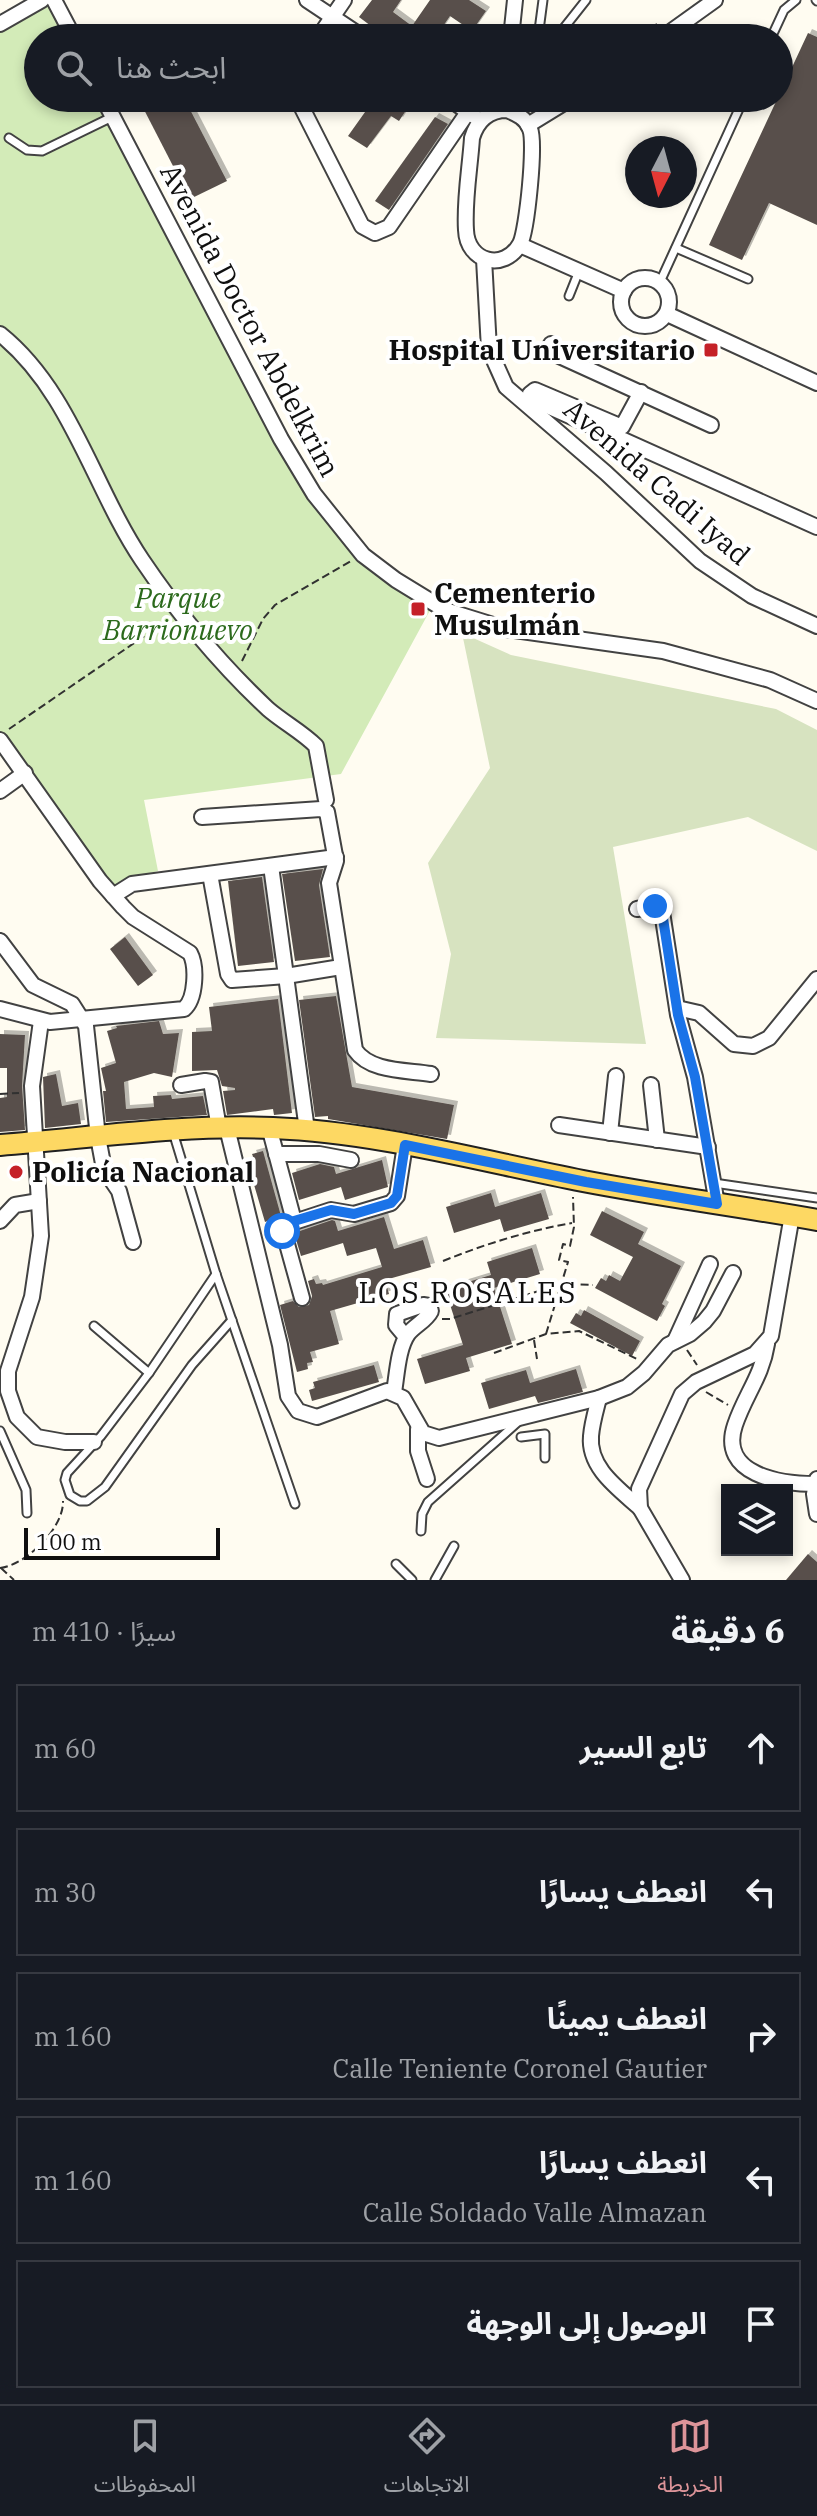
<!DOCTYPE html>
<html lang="ar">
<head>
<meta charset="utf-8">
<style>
  body { margin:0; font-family:"IBM Plex Serif","Noto Sans Arabic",serif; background:#242831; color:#f1f3f6; direction:rtl }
  .controls { position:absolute; right:24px; bottom:24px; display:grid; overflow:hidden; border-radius:0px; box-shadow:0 4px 12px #0003 }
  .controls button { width:72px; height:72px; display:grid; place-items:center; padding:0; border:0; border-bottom:2px solid #363941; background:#171b24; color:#f1f3f6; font:40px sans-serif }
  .compass { position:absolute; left:625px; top:136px; width:72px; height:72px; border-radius:50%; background:#171b24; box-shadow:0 4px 12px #0003; rotate:186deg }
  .scale { position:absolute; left:24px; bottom:20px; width:196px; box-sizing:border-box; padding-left:8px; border:4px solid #0f0f0f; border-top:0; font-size:22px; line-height:28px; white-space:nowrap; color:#0f0f0f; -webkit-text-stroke:6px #fff; paint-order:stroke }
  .stop { position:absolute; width:24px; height:24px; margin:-18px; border:6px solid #1a73e8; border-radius:50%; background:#fff }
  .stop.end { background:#1a73e8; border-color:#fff; box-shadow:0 2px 8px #0008 }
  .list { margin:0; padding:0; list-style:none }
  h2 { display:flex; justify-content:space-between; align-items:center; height:104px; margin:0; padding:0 32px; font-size:34px }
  h2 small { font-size:26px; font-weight:400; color:#9ea1a6 }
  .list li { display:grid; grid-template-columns:52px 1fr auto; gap:24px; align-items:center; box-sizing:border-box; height:128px; margin:0 16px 16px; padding:0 16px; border:2px solid #363941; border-radius:0px }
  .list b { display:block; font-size:30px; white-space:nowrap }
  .list p { margin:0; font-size:26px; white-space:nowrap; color:#9ea1a6 }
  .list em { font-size:26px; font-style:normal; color:#9ea1a6 }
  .icon { flex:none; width:44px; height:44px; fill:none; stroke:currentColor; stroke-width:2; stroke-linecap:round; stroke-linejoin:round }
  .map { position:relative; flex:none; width:817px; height:1580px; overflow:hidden; direction:ltr }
  .search { position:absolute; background:#171b24; box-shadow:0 4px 12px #0003; left:24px; right:24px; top:24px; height:88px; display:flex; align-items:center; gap:20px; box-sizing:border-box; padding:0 28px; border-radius:44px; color:#9ea1a6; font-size:30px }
  .sheet { height:824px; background:#171b24 }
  nav { display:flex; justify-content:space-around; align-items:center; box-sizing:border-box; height:112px; border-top:2px solid #363941; background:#171b24; font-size:22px; color:#9ea1a6 }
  nav a { display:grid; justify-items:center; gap:4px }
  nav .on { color:#dd9499 }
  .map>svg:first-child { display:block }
  .green { fill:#d3ebb8 }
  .cemetery { fill:#d7e3c0 }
  .building { fill:#58504b; filter:url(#shadow) }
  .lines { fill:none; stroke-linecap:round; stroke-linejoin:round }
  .lane-casing { stroke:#424242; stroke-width:11 }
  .street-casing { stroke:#424242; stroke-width:18 }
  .primary-casing { stroke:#202020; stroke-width:24 }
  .path { stroke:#313131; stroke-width:2; stroke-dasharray:8 4; stroke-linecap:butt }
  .lane { stroke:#fff; stroke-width:7 }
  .street { stroke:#fff; stroke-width:14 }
  .primary { stroke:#fdd863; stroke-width:20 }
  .route { stroke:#1a73e8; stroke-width:10 }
  .poi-dot { fill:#c52128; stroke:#fff; stroke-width:3 }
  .labels { text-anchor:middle; stroke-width:8; stroke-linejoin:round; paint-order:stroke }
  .street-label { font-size:28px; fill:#0f0f0f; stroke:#fff }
  .poi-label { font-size:28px; font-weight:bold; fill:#0f0f0f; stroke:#fff; text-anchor:start }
  .park-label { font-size:28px; font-style:italic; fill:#2c6a1c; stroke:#fff }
  .neighbourhood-label { font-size:30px; letter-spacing:2px; fill:#0f0f0f; stroke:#fff }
</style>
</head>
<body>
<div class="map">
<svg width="817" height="1580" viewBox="0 0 817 1580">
  <defs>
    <filter id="shadow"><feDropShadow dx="4" dy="-4" stdDeviation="0" flood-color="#0004"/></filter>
  </defs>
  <rect width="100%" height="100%" fill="#fffcf1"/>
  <path class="green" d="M 52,0 L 74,38 L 38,38 L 38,98 L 104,98 L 212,308 L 348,541 L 434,603 L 341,774 L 144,800 L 158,871 L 134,877 L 116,895 L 0,735 L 0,16 Z"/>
  <path class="cemetery" d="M 462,633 L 511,655 L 776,709 L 817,730 L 817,851 L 748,817 L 613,847 L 646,1044 L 436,1038 L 451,954 L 428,863 L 490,768 Z"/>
  <g class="building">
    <path d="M 372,0 L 401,0 L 393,12 L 412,26 L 430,0 L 469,0 L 486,11 L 472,31 L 450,16 L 435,38 L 387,38 L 359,17 Z"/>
    <path d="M 808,33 L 817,37 L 817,225 L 769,203 L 742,260 L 709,245 Z"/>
    <path d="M 138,98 L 184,98 L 227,181 L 190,199 Z"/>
    <path d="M 375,98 L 414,98 L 399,121 L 391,116 L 367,148 L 348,136 Z"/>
    <path d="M 435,117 L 448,124 L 389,210 L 375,201 Z"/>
    <path d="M 323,869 L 319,885 L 330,957 L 295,961 L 282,874 Z"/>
    <path d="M 262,877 L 274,962 L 238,966 L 228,881 Z"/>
    <path d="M 125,937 L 153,975 L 138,986 L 110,949 Z"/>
    <path d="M 336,996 L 352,1087 L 454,1105 L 447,1139 L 328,1119 L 328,1116 L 315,1117 L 299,1000 Z"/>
    <path d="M 278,999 L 292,1113 L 274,1115 L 273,1109 L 227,1115 L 223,1091 L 235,1090 L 235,1088 L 222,1086 L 217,1070 L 192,1071 L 192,1032 L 212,1031 L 209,1007 Z"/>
    <path d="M 159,1021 L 163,1034 L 179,1033 L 172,1077 L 154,1073 L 124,1082 L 126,1109 L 154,1107 L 153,1096 L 171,1095 L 172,1099 L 203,1096 L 207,1115 L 106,1122 L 103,1091 L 106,1091 L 101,1068 L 116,1063 L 107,1031 L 117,1028 L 116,1026 Z"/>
    <path d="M 0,1034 L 25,1035 L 22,1086 L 25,1130 L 0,1132 L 0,1098 L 7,1097 L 7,1068 L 0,1068 Z"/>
    <path d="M 56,1074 L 62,1106 L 78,1103 L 81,1124 L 45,1128 L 43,1077 Z"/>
    <path d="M 263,1151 L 281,1216 L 265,1222 L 247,1161 L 254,1159 L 252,1154 Z"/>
    <path d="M 382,1160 L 388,1187 L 345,1200 L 341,1187 L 299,1200 L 292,1173 L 320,1164 L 334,1167 L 336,1174 Z"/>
    <path d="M 491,1193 L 495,1207 L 541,1193 L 549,1219 L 504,1232 L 500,1219 L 454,1233 L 446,1207 Z"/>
    <path d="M 602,1211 L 644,1232 L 638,1244 L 681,1266 L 662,1304 L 665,1306 L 657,1321 L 595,1288 L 601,1278 L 606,1281 L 609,1275 L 620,1281 L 633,1257 L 590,1235 Z"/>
    <path d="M 384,1217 L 394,1249 L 423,1240 L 431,1267 L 385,1280 L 389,1294 L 330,1311 L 339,1344 L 310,1352 L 313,1362 L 307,1363 L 308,1369 L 297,1372 L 280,1305 L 293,1301 L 299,1307 L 309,1305 L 312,1296 L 308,1281 L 314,1279 L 316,1284 L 322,1283 L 323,1285 L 382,1267 L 376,1248 L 347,1256 L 343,1243 L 301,1256 L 294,1233 L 332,1220 L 335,1221 L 338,1231 Z"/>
    <path d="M 532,1248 L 540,1274 L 494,1288 L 512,1344 L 466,1358 L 470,1371 L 425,1384 L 417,1359 L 463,1345 L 445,1289 L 491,1275 L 487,1262 Z"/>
    <path d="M 584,1310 L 640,1341 L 632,1356 L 570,1323 L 576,1313 L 581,1316 Z"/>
    <path d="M 374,1365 L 379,1382 L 312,1401 L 309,1390 L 315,1388 L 313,1382 Z"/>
    <path d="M 576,1369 L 583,1392 L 538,1403 L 535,1396 L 489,1409 L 481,1383 L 526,1370 L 530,1383 Z"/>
    <path d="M 808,1554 L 817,1562 L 817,1580 L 786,1580 Z"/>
  </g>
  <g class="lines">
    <defs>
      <g id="lane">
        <path d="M 816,0 L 817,1"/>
        <path d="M 538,38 L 543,0"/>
        <path d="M 556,38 L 586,0"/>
        <path d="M 771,38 L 784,10 L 796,0"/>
        <path d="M 538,98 L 547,113"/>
        <path d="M 9,138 L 27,150 L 42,151 L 112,117"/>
        <path d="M 676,248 L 748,279"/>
        <path d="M 660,282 L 744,98"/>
        <path d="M 569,296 L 579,271"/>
        <path d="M 173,1132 L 216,1274 L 295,1504"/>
        <path d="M 714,1183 L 817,1198"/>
        <path d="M 216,1274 L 149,1373 L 101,1436 L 67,1473 L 65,1480 L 70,1495 L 80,1501 L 87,1501 L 105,1487 L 192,1365 L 232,1320"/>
        <path d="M 94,1326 L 149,1373"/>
        <path d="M 0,1431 L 26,1490 L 27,1513"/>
        <path d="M 521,1437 L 545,1434 L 545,1458"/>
        <path d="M 421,1531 L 422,1514 L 428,1502 L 518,1422"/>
        <path d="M 396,1564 L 412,1580"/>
        <path d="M 435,1580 L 454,1546"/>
      </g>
      <g id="street">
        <path d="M 54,0 L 74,38"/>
        <path d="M 307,0 L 364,38"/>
        <path d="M 0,24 L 42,0"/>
        <path d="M 318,38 L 344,0"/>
        <path d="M 511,38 L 515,0"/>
        <path d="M 662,38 L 715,0"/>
        <path d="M 103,98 L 281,439 L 314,494 L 363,555 L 396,580 L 445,610 L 506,629 L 663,651 L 770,680 L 817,701"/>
        <path d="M 297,98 L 362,226 L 375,233 L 389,227 L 468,112"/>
        <path d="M 448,98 L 474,116"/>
        <path d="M 507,110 C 517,114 526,118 530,129 C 536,142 527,231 520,244 C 504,272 467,262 466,230 C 464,200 470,168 472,138 C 477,121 489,110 507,110 Z"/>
        <path d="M 528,125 L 572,98"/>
        <path d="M 520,245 L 624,291"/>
        <path d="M 484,259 L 489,349 L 506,387 L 606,473 L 700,561 L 752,596 L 817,626"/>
        <circle cx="645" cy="302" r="24"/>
        <path d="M 667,314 L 817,383"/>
        <path d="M 0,334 C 71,391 93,487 142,560 C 179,615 219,663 268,709 C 283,722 302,732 316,746 L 326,800"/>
        <path d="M 551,344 L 555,354 L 711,425"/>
        <path d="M 641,392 L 622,427 L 535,390 L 530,394 L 532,399 L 817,527"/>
        <path d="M 0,740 L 100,881 L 123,907 L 133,917 L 190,953 C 197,966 196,999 184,1009 L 50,1022 L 0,1009"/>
        <path d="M 0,791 L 25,773"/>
        <path d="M 202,817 L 321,809 L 327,812 L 336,861 L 329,883 L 355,1050 C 370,1072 406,1070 431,1074"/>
        <path d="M 271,866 L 307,1130"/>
        <path d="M 210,874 L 228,974 L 232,980 L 286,976 L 341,967"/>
        <path d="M 113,896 L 132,884 L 336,857"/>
        <path d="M 637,909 L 655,906 L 662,912 L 678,1015 L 695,1077 L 717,1204"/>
        <path d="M 0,941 L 33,985 L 72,1004 L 86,1026 L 98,1137 L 104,1169 L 119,1191 L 133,1242"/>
        <path d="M 677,1008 L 699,1013 L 734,1044 L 753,1046 L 769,1038 L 817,979"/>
        <path d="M 41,1021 L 32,1086 L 41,1236 L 32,1297 L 8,1371 L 8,1391 L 17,1417 L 37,1437 L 65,1442 L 94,1442"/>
        <path d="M 181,1085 L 205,1081 L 211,1082 L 219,1128"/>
        <path d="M 651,1085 L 657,1140"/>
        <path d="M 559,1125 L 708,1147"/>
        <path d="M 269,1127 L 294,1221"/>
        <path d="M 227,1128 L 280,1345 L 288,1396 L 298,1411 L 317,1417 L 387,1391 L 403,1398 L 423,1433 L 439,1438 L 599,1398 L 627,1387 L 644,1373 L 668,1345 L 690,1334 L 704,1322 L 713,1311 L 733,1273"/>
        <path d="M 610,1133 L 616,1076"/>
        <path d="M 276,1154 L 319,1154 L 351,1160"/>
        <path d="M 0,1221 L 15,1205 L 39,1201"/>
        <path d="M 302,1298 L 282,1226 L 331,1210 L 354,1214 L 391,1203 L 397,1196 L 405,1145"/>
        <path d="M 675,1341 L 710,1264"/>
        <path d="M 767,1344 C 762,1376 745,1395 735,1425 C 718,1475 781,1484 815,1484"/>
        <path d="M 394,1392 C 397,1375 398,1348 408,1334 C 415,1325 426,1321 431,1311 L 429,1306 L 423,1305 L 397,1314 L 396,1325 L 406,1337"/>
        <path d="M 599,1398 C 596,1410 592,1423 591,1436 C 588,1468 619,1489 640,1508"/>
        <path d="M 418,1429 L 418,1451 L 427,1479"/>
        <path d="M 817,1479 L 814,1494 L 817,1514"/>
        <path d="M 682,1580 L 640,1508 L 639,1489 L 682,1394 L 696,1382 L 755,1354 L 771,1336 L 792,1215"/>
      </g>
      <path id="primary" d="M 0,1145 C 90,1138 182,1124 273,1128 C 377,1132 481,1161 583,1181 C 661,1196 739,1206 817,1220"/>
    </defs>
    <use href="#lane" class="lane-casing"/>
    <use href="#street" class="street-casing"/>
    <use href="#primary" class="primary-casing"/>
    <g class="path">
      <path d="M 635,38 L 657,24"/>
      <path d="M 242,661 L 263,619 L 275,605 L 351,561"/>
      <path d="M 9,729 L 156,628"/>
      <path d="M 0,1094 L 19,1093"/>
      <path d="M 443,1261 C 485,1244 527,1231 572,1223"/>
      <path d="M 442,1319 L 450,1319 L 561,1284 L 593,1285"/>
      <path d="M 546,1334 L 568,1262 L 559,1260 L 563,1244 L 570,1246 L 574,1227 L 573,1197"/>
      <path d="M 534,1340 L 537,1359"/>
      <path d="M 687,1350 L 697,1365"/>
      <path d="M 494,1353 L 546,1334 L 579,1331 L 639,1360"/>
      <path d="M 706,1392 L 728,1405"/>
      <path d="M 0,1568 C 26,1565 64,1528 63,1501"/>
      <path d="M 1,1568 L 14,1580"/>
    </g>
    <use href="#lane" class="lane"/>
    <use href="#street" class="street"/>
    <use href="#primary" class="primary"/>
  </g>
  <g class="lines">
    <path class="route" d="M 282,1231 L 284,1224 L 331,1210 L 354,1214 L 391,1203 L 397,1196 L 405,1145 L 586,1182 L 717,1204 L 695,1077 L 678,1015 L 662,912 L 655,906"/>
  </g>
  <g class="poi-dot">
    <rect x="703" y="342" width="16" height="16" rx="4"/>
    <rect x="410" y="601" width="16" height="16" rx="4"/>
    <circle cx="16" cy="1172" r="8"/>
  </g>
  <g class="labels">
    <g class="street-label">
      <text transform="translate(250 320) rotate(62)" y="10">Avenida Doctor Abdelkrim</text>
      <text transform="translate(657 482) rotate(41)" y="10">Avenida Cadi Iyad</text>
    </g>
    <g class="poi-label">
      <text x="695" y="360" text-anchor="end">Hospital Universitario</text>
      <text x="434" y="603">Cementerio<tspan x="434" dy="32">Musulmán</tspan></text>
      <text x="32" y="1182">Policía Nacional</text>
    </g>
    <g class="park-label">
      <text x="178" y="608">Parque<tspan x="178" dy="32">Barrionuevo</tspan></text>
    </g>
    <g class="neighbourhood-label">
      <text x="468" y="1303">LOS ROSALES</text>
    </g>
  </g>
</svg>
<div class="controls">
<button><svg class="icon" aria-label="layers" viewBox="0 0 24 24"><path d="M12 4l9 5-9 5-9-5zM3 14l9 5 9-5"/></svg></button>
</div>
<svg class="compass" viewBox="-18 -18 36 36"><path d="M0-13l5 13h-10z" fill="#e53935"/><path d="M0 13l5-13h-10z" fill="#9ea1a6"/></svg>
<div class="scale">100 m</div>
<div class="stop" style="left:282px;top:1231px"></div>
<div class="stop end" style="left:655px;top:906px"></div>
<div class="search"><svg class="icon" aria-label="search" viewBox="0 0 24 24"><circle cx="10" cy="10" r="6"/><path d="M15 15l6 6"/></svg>ابحث هنا</div>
</div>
<section class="sheet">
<h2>6 دقيقة<small>سيرًا · 410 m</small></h2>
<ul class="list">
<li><svg class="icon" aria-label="ahead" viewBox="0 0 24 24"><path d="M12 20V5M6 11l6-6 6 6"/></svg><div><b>تابع السير</b></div><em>60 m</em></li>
<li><svg class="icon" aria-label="left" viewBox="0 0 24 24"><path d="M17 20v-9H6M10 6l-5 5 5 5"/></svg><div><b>انعطف يسارًا</b></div><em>30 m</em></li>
<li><svg class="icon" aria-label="right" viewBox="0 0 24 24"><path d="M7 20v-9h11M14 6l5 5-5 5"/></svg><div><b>انعطف يمينًا</b><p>Calle Teniente Coronel Gautier</p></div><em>160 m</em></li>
<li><svg class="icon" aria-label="left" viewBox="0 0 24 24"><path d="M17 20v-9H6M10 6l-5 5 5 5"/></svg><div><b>انعطف يسارًا</b><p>Calle Soldado Valle Almazan</p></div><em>160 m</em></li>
<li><svg class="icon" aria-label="arrive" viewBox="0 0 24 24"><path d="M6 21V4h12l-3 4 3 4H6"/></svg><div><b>الوصول إلى الوجهة</b></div></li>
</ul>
</section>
<nav>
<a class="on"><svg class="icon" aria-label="map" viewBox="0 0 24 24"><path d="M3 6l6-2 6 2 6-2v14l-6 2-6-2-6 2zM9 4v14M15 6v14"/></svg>الخريطة</a>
<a><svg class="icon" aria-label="directions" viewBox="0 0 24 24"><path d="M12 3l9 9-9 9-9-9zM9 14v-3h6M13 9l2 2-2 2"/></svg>الاتجاهات</a>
<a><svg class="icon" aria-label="saved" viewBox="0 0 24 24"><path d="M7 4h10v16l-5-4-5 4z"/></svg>المحفوظات</a>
</nav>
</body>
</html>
